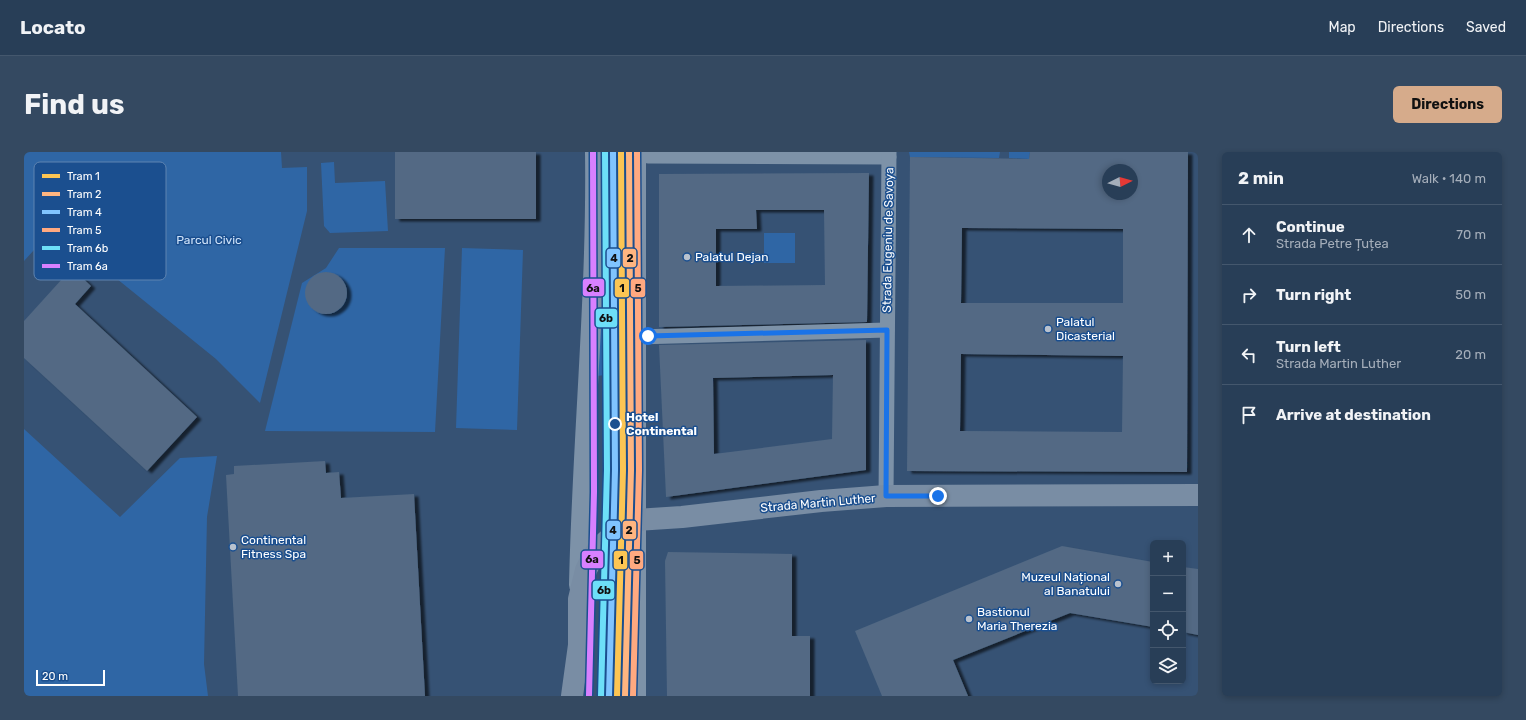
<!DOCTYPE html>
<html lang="en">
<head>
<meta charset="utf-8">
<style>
  body { margin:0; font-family:Rubik,sans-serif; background:#344961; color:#f1f3f6 }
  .controls { position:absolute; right:12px; bottom:12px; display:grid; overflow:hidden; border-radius:6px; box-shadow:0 2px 6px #0003 }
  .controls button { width:36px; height:36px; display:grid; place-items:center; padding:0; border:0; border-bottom:1px solid #44576d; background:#283e57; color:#f1f3f6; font:20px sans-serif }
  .compass { position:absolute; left:1078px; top:12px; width:36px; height:36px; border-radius:50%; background:#283e57; box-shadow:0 2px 6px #0003; rotate:85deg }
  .scale { position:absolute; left:12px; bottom:10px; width:69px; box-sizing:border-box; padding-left:4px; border:2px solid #fff; border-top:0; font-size:11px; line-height:14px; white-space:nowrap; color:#fff; -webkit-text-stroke:3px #1b4f8f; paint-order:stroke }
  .stop { position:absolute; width:12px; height:12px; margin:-9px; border:3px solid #1a73e8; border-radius:50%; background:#fff }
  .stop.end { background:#1a73e8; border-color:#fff; box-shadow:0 1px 4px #0008 }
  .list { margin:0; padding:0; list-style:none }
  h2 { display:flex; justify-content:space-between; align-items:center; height:52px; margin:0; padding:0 16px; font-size:17px }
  h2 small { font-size:13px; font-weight:400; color:#a5aeba }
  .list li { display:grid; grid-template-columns:26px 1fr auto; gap:12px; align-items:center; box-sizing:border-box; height:60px; padding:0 16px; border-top:1px solid #44576d }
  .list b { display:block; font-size:15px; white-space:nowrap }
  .list p { margin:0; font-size:13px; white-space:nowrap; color:#a5aeba }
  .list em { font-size:13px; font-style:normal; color:#a5aeba }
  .icon { flex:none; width:22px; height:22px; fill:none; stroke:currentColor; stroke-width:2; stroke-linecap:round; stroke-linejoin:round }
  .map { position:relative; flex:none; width:1174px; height:544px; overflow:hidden; border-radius:6px }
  header { display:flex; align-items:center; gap:24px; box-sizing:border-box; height:56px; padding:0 20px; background:#283e57; border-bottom:1px solid #44576d }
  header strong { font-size:19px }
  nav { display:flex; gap:22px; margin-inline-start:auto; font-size:14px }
  .intro { display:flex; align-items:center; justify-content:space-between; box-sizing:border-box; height:96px; padding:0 24px }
  h1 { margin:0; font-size:28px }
  .button { padding:10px 18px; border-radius:6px; background:#d6ab8b; color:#111; font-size:14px; font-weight:700 }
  main { display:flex; gap:24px; padding:0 24px }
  aside { flex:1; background:#283e57; border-radius:6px; box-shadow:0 2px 6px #0003 }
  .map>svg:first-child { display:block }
  .green { fill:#2f66a5 }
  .building { fill:#526984; fill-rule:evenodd; filter:url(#shadow) }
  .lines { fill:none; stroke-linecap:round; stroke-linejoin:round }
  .pedestrian { stroke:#7d92a8; stroke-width:15 }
  .minor { stroke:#7d92a8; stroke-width:20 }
  .secondary { stroke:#798da4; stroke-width:22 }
  .tram-1-casing { stroke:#1b4f8f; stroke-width:9 }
  .tram-2-casing { stroke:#1b4f8f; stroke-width:9 }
  .tram-3-casing { stroke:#1b4f8f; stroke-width:9 }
  .tram-4-casing { stroke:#1b4f8f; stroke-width:9 }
  .tram-5-casing { stroke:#1b4f8f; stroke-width:9 }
  .tram-6-casing { stroke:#1b4f8f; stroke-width:9 }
  .tram-1 { stroke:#fcc553; stroke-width:6 }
  .tram-2 { stroke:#ffb580; stroke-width:6 }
  .tram-3 { stroke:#80c4ff; stroke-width:6 }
  .tram-4 { stroke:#ffa980; stroke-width:6 }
  .tram-5 { stroke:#6ddff8; stroke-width:6 }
  .tram-6 { stroke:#d880ff; stroke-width:6 }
  .route { stroke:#1a73e8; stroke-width:5 }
  .poi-dot { fill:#b9c2ce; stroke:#1b4f8f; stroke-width:1.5 }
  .stop-dot { fill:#1b4f8f; stroke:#fff; stroke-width:2 }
  .labels { text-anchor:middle; stroke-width:3; stroke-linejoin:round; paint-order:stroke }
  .park-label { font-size:12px; fill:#cfe3fa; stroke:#1b4f8f }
  .street-label { font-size:12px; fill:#fff; stroke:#1b4f8f }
  .poi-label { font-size:12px; fill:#fff; stroke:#1b4f8f; text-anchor:start }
  .stop-label { font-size:12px; font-weight:bold; fill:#fff; stroke:#1b4f8f; text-anchor:start }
  .key { fill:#1b4f8f; stroke:#5f84b1; stroke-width:1 }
  .key-label { font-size:11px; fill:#fff }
  .line-badge { stroke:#1b4f8f; stroke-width:1.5 }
  .pale-badge-label { font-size:11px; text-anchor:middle; font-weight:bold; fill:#111 }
</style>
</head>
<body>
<header>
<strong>Locato</strong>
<nav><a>Map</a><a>Directions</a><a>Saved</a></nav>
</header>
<div class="intro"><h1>Find us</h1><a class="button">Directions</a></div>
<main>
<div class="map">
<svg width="1174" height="544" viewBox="0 0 1174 544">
  <defs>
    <filter id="shadow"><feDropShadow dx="4.5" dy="2.5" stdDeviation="1" flood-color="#0009"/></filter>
  </defs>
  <rect width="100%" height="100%" fill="#365274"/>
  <g class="green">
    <path d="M 0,0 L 257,0 L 258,16 L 283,15 L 283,59 L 236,251 L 192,207 L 30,76 L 0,109 Z"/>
    <path d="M 885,0 L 976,0 L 975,6 L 886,5 Z"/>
    <path d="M 985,0 L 1006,0 L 1005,7 L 985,6 Z"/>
    <path d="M 310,10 L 311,31 L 361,29 L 364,79 L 306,81 L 300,74 L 297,11 Z"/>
    <rect x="740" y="81" width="31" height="30"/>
    <path d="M 315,96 L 421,96 L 411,280 L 241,279 L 278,131 L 302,116 Z"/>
    <path d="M 438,96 L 499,98 L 493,278 L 432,276 Z"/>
    <path d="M 580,153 L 581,223 L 573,224 L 575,181 Z"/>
    <path d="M 0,277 L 96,365 L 156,306 L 193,304 L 183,365 L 180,512 L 184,544 L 0,544 Z"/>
  </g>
  <g class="building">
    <rect x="371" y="0" width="141" height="67"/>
    <path d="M 1006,0 L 1164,0 L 1163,320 L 883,319 L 886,5 L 1005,7 ZM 1084,18 L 1108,18 L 1108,42 L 1084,42 ZM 938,76 L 1099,77 L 1099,151 L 937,151 ZM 937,202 L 1099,204 L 1098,280 L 936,279 Z"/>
    <path d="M 845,21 L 843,170 L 635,175 L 635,22 ZM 732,58 L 800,58 L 801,133 L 692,134 L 692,77 L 733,77 Z"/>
    <path d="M 48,116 L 67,134 L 51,152 L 173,265 L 123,319 L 0,206 L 0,169 Z"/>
    <circle cx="302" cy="141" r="21"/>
    <path d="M 842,188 L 842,318 L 642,345 L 635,193 ZM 809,223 L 808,287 L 690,302 L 689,226 Z"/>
    <path d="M 301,309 L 302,321 L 315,320 L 317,346 L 390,342 L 401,544 L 214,544 L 202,323 L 210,322 L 210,314 Z"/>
    <path d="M 1038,394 L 1129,410 L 1129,475 L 1046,461 L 929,508 L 944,544 L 858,544 L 831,479 Z"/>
    <path d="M 644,400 L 768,402 L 768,484 L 786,484 L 786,544 L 643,544 L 641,409 Z"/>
    <path d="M 1159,415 L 1174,417 L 1174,483 L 1159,480 Z"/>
  </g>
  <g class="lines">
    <g class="pedestrian">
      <path d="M 624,4 L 865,5"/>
      <path d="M 613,185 L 863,178"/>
      <path d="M 862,344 L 865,0"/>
    </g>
    <g class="minor">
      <path d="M 612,0 L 612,544"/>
      <path d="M 555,433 C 558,289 573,145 571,0"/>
    </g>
    <path class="secondary" d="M 548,544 L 555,493 L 555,447 L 562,418 L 568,406 L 576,395 L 586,386 L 612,368 L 658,365 L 797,349 L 862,344 L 1174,343"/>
    <defs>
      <path id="tram-1" d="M 593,544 L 599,318 L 597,0"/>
      <path id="tram-2" d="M 601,544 L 607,318 L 605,0"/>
      <path id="tram-3" d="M 585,544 L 591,318 L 589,0"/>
      <path id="tram-4" d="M 609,544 L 615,318 L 613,0"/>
      <path id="tram-5" d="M 577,544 L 583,318 L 581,0"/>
      <path id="tram-6" d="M 565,543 L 570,340 L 569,0"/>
    </defs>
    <use href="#tram-1" class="tram-1-casing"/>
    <use href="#tram-2" class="tram-2-casing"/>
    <use href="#tram-3" class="tram-3-casing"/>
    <use href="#tram-4" class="tram-4-casing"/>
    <use href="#tram-5" class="tram-5-casing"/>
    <use href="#tram-6" class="tram-6-casing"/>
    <use href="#tram-1" class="tram-1"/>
    <use href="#tram-2" class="tram-2"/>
    <use href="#tram-3" class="tram-3"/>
    <use href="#tram-4" class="tram-4"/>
    <use href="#tram-5" class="tram-5"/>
    <use href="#tram-6" class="tram-6"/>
  </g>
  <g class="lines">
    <path class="route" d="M 624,184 L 863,178 L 862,344 L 914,344"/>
  </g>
  <g class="poi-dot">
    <circle cx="663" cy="105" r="4"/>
    <circle cx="1024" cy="177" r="4"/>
    <circle cx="209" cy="395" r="4"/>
    <circle cx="1094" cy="432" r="4"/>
    <circle cx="945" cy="467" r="4"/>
  </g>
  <circle class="stop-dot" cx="591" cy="272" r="6"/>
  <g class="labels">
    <g class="park-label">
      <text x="185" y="92">Parcul Civic</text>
    </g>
    <g class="street-label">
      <text transform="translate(864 88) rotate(-89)" y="4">Strada Eugeniu de Savoya</text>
      <text transform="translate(794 351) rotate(-5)" y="4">Strada Martin Luther</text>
    </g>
    <g class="poi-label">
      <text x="671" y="109">Palatul Dejan</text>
      <text x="1032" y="174">Palatul<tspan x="1032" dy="14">Dicasterial</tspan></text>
      <text x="217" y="392">Continental<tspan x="217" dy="14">Fitness Spa</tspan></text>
      <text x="1086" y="429" text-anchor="end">Muzeul Național<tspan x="1086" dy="14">al Banatului</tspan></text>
      <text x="953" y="464">Bastionul<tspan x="953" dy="14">Maria Therezia</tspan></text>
    </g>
    <g class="stop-label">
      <text x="602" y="269">Hotel<tspan x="602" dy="14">Continental</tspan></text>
    </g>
  </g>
  <rect x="10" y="10" width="132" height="118" rx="6" class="key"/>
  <rect x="18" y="22" width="18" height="4" fill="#fcc553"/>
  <rect x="18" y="40" width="18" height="4" fill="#ffb580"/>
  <rect x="18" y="58" width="18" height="4" fill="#80c4ff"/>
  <rect x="18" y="76" width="18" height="4" fill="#ffa980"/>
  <rect x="18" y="94" width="18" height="4" fill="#6ddff8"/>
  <rect x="18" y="112" width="18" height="4" fill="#d880ff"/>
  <g class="key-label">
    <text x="43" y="28">Tram 1</text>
    <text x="43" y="46">Tram 2</text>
    <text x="43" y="64">Tram 4</text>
    <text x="43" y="82">Tram 5</text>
    <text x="43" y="100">Tram 6b</text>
    <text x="43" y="118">Tram 6a</text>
  </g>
  <g class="line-badge">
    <rect x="582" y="96" width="15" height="20" rx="4" fill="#80c4ff"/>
    <rect x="598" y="96" width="15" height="20" rx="4" fill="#ffb580"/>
    <rect x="558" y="126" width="23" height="19" rx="4" fill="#d880ff"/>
    <rect x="590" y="126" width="16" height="20" rx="4" fill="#fcc553"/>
    <rect x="606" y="126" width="16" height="20" rx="4" fill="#ffa980"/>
    <rect x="571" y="156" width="23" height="20" rx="4" fill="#6ddff8"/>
    <rect x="582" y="368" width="15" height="20" rx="4" fill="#80c4ff"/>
    <rect x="598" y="368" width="15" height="20" rx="4" fill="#ffb580"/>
    <rect x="557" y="398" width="23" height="19" rx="4" fill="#d880ff"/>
    <rect x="589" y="398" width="15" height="20" rx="4" fill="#fcc553"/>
    <rect x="605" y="398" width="15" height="20" rx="4" fill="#ffa980"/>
    <rect x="568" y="428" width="23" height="20" rx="4" fill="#6ddff8"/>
  </g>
  <g class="pale-badge-label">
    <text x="590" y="110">4</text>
    <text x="606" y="110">2</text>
    <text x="569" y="140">6a</text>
    <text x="598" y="140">1</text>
    <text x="614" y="140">5</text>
    <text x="582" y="170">6b</text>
    <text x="589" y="382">4</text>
    <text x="605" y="382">2</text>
    <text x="568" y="411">6a</text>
    <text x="597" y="412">1</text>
    <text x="613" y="412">5</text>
    <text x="580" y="442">6b</text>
  </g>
</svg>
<div class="controls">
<button>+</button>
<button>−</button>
<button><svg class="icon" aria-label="locate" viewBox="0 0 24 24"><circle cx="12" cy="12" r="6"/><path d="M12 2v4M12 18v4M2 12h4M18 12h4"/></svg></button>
<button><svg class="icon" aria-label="layers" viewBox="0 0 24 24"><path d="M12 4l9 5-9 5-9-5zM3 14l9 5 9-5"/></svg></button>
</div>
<svg class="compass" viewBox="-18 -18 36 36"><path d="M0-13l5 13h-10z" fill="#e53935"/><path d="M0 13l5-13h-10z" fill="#a5aeba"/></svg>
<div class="scale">20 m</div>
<div class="stop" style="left:624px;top:184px"></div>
<div class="stop end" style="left:914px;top:344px"></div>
</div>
<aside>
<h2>2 min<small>Walk · 140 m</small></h2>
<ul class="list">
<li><svg class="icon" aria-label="ahead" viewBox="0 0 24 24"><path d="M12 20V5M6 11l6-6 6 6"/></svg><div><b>Continue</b><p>Strada Petre Țuțea</p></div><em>70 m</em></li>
<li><svg class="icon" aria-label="right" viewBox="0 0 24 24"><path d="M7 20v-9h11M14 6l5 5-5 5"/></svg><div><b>Turn right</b></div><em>50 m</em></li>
<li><svg class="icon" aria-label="left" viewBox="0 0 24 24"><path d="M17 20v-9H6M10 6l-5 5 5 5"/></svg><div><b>Turn left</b><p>Strada Martin Luther</p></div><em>20 m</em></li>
<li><svg class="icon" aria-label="arrive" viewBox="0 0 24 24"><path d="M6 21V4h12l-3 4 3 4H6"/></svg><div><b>Arrive at destination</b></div></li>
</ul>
</aside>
</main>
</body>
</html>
